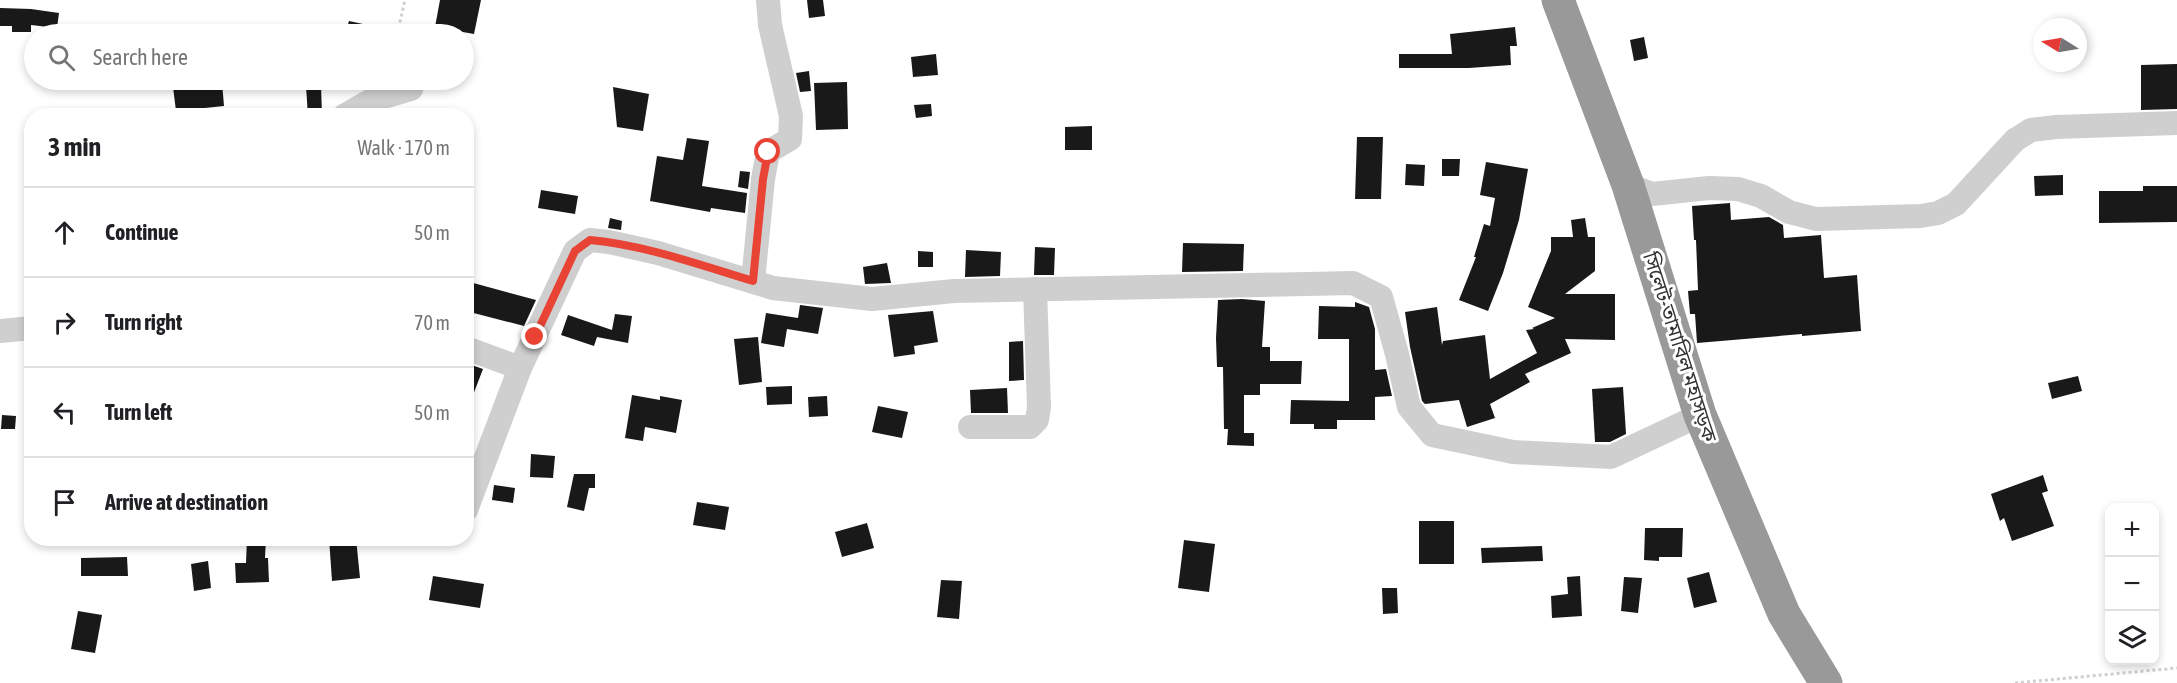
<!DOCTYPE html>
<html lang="en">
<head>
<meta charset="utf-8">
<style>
  body { margin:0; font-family:"Asap Condensed","Noto Sans Bengali",sans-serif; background:#f2f2f2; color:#202124 }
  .controls { position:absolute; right:18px; bottom:18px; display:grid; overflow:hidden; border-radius:12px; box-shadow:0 3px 9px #0003 }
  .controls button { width:54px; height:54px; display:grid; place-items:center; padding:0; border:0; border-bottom:2px solid #e0e0e0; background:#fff; color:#202124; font:30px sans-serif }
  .compass { position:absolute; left:2033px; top:18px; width:54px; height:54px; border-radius:50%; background:#fff; box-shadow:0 3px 9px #0003; rotate:281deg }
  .stop { position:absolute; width:18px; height:18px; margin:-14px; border:4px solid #e84335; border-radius:50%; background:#fff }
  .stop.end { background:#e84335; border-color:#fff; box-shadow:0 2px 6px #0008 }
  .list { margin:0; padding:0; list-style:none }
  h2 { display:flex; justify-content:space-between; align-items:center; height:78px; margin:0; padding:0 24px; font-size:26px }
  h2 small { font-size:20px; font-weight:400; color:#757577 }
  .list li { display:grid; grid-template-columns:39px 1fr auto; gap:18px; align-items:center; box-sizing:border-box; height:90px; padding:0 24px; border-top:2px solid #e0e0e0 }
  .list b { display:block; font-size:22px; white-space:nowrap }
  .list em { font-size:20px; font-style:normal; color:#757577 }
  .icon { flex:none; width:33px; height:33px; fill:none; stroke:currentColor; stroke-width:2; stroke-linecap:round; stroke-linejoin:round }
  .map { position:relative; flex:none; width:2177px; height:683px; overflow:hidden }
  .search { position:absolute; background:#fff; box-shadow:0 3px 9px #0003; left:24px; top:24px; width:450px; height:66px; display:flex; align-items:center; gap:15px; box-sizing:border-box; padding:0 21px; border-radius:33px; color:#757577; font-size:22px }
  .panel { position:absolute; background:#fff; box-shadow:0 3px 9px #0003; left:24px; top:108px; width:450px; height:438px; border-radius:24px }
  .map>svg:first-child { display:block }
  .building { fill:#191919 }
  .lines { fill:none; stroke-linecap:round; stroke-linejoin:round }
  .path { stroke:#cfcfcf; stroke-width:3; stroke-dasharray:3 3; stroke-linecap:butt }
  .minor { stroke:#cfcfcf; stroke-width:24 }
  .highway { stroke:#999; stroke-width:33 }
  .route { stroke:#e84335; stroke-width:8 }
  .labels { text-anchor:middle; stroke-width:6; stroke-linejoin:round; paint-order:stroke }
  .street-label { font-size:20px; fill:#323232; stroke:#fff }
</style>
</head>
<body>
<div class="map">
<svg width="2177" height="683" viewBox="0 0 2177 683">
  <rect width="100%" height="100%" fill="#fff"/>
  <g class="building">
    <path d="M 440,0 L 481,0 L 474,34 L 435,27 Z"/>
    <path d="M 807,0 L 823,0 L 825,16 L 809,18 Z"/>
    <path d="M 0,8 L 31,9 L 59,13 L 57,28 L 31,25 L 31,32 L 12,32 L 12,26 L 0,26 Z"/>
    <path d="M 349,21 L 386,29 L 385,34 L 345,34 Z"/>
    <path d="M 1515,27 L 1517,46 L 1510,46 L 1511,65 L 1469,68 L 1399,68 L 1399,54 L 1452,54 L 1450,34 Z"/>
    <path d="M 1644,37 L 1648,58 L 1634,61 L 1630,40 Z"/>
    <path d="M 936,54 L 938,75 L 913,77 L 911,57 Z"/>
    <path d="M 2177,64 L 2177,109 L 2141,110 L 2141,65 Z"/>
    <path d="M 809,71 L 811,91 L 800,92 L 796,73 Z"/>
    <path d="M 222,82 L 224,106 L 176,111 L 173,87 Z"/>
    <path d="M 847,82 L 848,129 L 816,130 L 814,83 Z"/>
    <path d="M 321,85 L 322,116 L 308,116 L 306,86 Z"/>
    <path d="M 613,87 L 649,94 L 643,131 L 617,127 Z"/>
    <path d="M 931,104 L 932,116 L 916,118 L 914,105 Z"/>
    <path d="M 1092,126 L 1092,150 L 1065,150 L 1065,127 Z"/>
    <path d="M 1357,137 L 1383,137 L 1381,199 L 1355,199 Z"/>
    <path d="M 687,138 L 709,141 L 702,186 L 747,193 L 745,213 L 711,208 L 710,212 L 650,201 L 657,156 L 683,160 Z"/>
    <path d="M 1442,159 L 1460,159 L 1459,176 L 1442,176 Z"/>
    <path d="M 1486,162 L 1528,169 L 1519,220 L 1503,273 L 1488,311 L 1459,300 L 1476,257 L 1474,257 L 1484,224 L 1490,226 L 1495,198 L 1480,195 Z"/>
    <path d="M 1406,164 L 1425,165 L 1424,186 L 1405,185 Z"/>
    <path d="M 740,171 L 750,172 L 748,189 L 738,187 Z"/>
    <path d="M 2063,175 L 2063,195 L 2035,196 L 2034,176 Z"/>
    <path d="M 2143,186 L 2177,186 L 2177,222 L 2099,223 L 2099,191 L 2143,191 Z"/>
    <path d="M 541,190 L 578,196 L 575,214 L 538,208 Z"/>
    <path d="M 1730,203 L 1731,220 L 1769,217 L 1783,225 L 1784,238 L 1821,235 L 1824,278 L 1857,275 L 1861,331 L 1802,336 L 1802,334 L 1697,343 L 1695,314 L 1690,314 L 1688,291 L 1698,290 L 1696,240 L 1694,240 L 1692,206 Z"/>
    <path d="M 610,218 L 622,221 L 621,230 L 608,228 Z"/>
    <path d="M 1585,218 L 1588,237 L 1595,237 L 1595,271 L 1565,294 L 1615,294 L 1615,340 L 1565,339 L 1571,353 L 1525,374 L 1530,382 L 1490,404 L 1495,418 L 1467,427 L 1459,400 L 1425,404 L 1422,401 L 1410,347 L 1405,312 L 1437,307 L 1442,345 L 1443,341 L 1485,335 L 1490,379 L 1537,353 L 1526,330 L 1534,329 L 1532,328 L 1555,318 L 1528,307 L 1551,251 L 1551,237 L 1573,237 L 1571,220 Z"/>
    <path d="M 1183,243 L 1244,244 L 1243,271 L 1182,272 Z"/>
    <path d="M 1035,247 L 1055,248 L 1054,275 L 1034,275 Z"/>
    <path d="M 966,250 L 1001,252 L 1000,276 L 965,277 Z"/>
    <path d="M 918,251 L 933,252 L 933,267 L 918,267 Z"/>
    <path d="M 887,263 L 891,283 L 865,284 L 863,267 Z"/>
    <path d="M 466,281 L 536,300 L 524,326 L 466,311 Z"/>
    <path d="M 1242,299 L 1265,301 L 1262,347 L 1270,347 L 1270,361 L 1302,361 L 1301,384 L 1260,384 L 1260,395 L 1244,395 L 1244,433 L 1254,433 L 1254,446 L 1227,445 L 1228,429 L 1224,429 L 1223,367 L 1217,367 L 1216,338 L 1218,300 Z"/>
    <path d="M 1355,302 L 1369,307 L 1375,329 L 1375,370 L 1386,369 L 1392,396 L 1375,397 L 1375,420 L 1337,420 L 1337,429 L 1314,429 L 1314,424 L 1290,424 L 1291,400 L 1349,401 L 1349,339 L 1318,339 L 1319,306 L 1355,307 Z"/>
    <path d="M 800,305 L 823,308 L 818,334 L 787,329 L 784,347 L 761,343 L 766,313 L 798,318 Z"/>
    <path d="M 933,311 L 938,342 L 914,346 L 915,354 L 894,357 L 888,315 Z"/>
    <path d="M 615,314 L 632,316 L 628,343 L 597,337 L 594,346 L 561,335 L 568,315 L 612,330 Z"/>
    <path d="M 758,337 L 762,382 L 739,385 L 734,339 Z"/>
    <path d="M 1023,341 L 1024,380 L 1009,381 L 1009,342 Z"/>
    <path d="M 466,363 L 483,369 L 468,408 L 466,408 Z"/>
    <path d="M 2078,376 L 2082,391 L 2052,399 L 2048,383 Z"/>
    <path d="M 792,386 L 792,404 L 767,405 L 766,387 Z"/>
    <path d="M 1623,387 L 1626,434 L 1610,442 L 1595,442 L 1592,389 Z"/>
    <path d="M 1007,388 L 1008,413 L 971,413 L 970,390 Z"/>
    <path d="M 632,395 L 660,400 L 660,396 L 682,400 L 676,433 L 645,427 L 643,441 L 625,438 Z"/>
    <path d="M 827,396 L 828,416 L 809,417 L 808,397 Z"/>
    <path d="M 878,406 L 908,412 L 902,438 L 872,432 Z"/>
    <path d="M 2,415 L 16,416 L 15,429 L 1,429 Z"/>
    <path d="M 531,454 L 555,456 L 553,478 L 530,477 Z"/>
    <path d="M 574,474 L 595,474 L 595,488 L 589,488 L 584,511 L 567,507 Z"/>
    <path d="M 2043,475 L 2048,491 L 2042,493 L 2054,526 L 2012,541 L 2004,518 L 2000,521 L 1991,494 Z"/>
    <path d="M 494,485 L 515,488 L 513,503 L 492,500 Z"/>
    <path d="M 697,502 L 729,507 L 725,530 L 693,525 Z"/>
    <rect x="1419" y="521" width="35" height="43"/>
    <path d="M 867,523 L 874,548 L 842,557 L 835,532 Z"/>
    <path d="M 1645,528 L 1683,528 L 1682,557 L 1659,557 L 1659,561 L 1644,560 Z"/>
    <path d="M 247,538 L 266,538 L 265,558 L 268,558 L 269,582 L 236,583 L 235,563 L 246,563 Z"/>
    <path d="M 329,538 L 356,538 L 360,578 L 332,581 Z"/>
    <path d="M 1184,540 L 1215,544 L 1209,592 L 1178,588 Z"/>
    <path d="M 1542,546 L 1543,561 L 1482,563 L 1481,548 Z"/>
    <path d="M 127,557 L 128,576 L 81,576 L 81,558 Z"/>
    <path d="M 208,561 L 211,588 L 194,591 L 191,564 Z"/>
    <path d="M 1709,572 L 1717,602 L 1694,608 L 1687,578 Z"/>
    <path d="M 433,576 L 484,584 L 480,608 L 429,600 Z"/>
    <path d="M 1580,576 L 1582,616 L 1552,618 L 1551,596 L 1568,594 L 1567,577 Z"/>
    <path d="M 1624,577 L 1642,578 L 1638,613 L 1621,611 Z"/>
    <path d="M 941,580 L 962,581 L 959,619 L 937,617 Z"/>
    <path d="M 1382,588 L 1397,588 L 1398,613 L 1383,614 Z"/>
    <path d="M 78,611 L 102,615 L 95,653 L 71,649 Z"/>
  </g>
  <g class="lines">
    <g class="path">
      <path d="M 397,34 L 405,0"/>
      <path d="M 2015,683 L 2177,668"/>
    </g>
    <g class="minor">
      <path d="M 344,116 L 370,101 L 411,89"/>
      <path d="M 1628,185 L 1652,194 L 1709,188 L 1738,189 L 1761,196 L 1789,212 L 1816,219 L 1921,216 L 1938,213 L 1956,204 L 2015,140 L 2031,130 L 2056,127 L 2177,123"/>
      <path d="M 753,281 L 763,179 L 768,152 L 790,139 L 791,116 L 770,25 L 768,0"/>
      <path d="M 0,331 L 32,328"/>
      <path d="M 466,348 L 520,368"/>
      <path d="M 970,427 L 1030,427 L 1037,420 L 1039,407 L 1035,289"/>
      <path d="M 466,510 L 520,368 L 575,251 L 590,240 L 609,242 L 658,253 L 773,288 L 872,299 L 954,291 L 1353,283 L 1381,297 L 1397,354 L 1409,407 L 1432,435 L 1513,452 L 1611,457 L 1700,415"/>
    </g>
    <path class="highway" d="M 1558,0 L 1628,185 L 1700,415 L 1784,614 L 1826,683"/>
  </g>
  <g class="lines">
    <path class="route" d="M 535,337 L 575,251 L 590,240 C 645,245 700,265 753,281 L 763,179 L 768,152"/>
  </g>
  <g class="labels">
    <g class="street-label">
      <text transform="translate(1680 347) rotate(72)" y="7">সিলেট-তামাবিল মহাসড়ক</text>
    </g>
  </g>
</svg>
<div class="controls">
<button>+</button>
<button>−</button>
<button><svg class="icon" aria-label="layers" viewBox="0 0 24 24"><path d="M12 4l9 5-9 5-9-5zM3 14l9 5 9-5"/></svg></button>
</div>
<svg class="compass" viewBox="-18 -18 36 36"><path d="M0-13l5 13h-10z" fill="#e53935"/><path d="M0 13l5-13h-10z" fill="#757577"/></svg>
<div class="stop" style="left:768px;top:152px"></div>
<div class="stop end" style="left:535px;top:337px"></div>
<div class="search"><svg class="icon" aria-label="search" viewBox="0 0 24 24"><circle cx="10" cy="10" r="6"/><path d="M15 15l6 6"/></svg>Search here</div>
<section class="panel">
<h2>3 min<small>Walk · 170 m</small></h2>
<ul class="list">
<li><svg class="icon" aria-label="ahead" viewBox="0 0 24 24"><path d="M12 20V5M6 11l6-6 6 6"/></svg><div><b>Continue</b></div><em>50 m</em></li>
<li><svg class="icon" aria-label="right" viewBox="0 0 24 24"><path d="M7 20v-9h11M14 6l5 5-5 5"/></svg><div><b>Turn right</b></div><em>70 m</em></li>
<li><svg class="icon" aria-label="left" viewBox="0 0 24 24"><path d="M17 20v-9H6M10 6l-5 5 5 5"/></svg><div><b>Turn left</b></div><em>50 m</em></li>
<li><svg class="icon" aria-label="arrive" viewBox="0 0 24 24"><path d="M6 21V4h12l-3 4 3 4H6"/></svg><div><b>Arrive at destination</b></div></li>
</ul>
</section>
</div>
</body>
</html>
